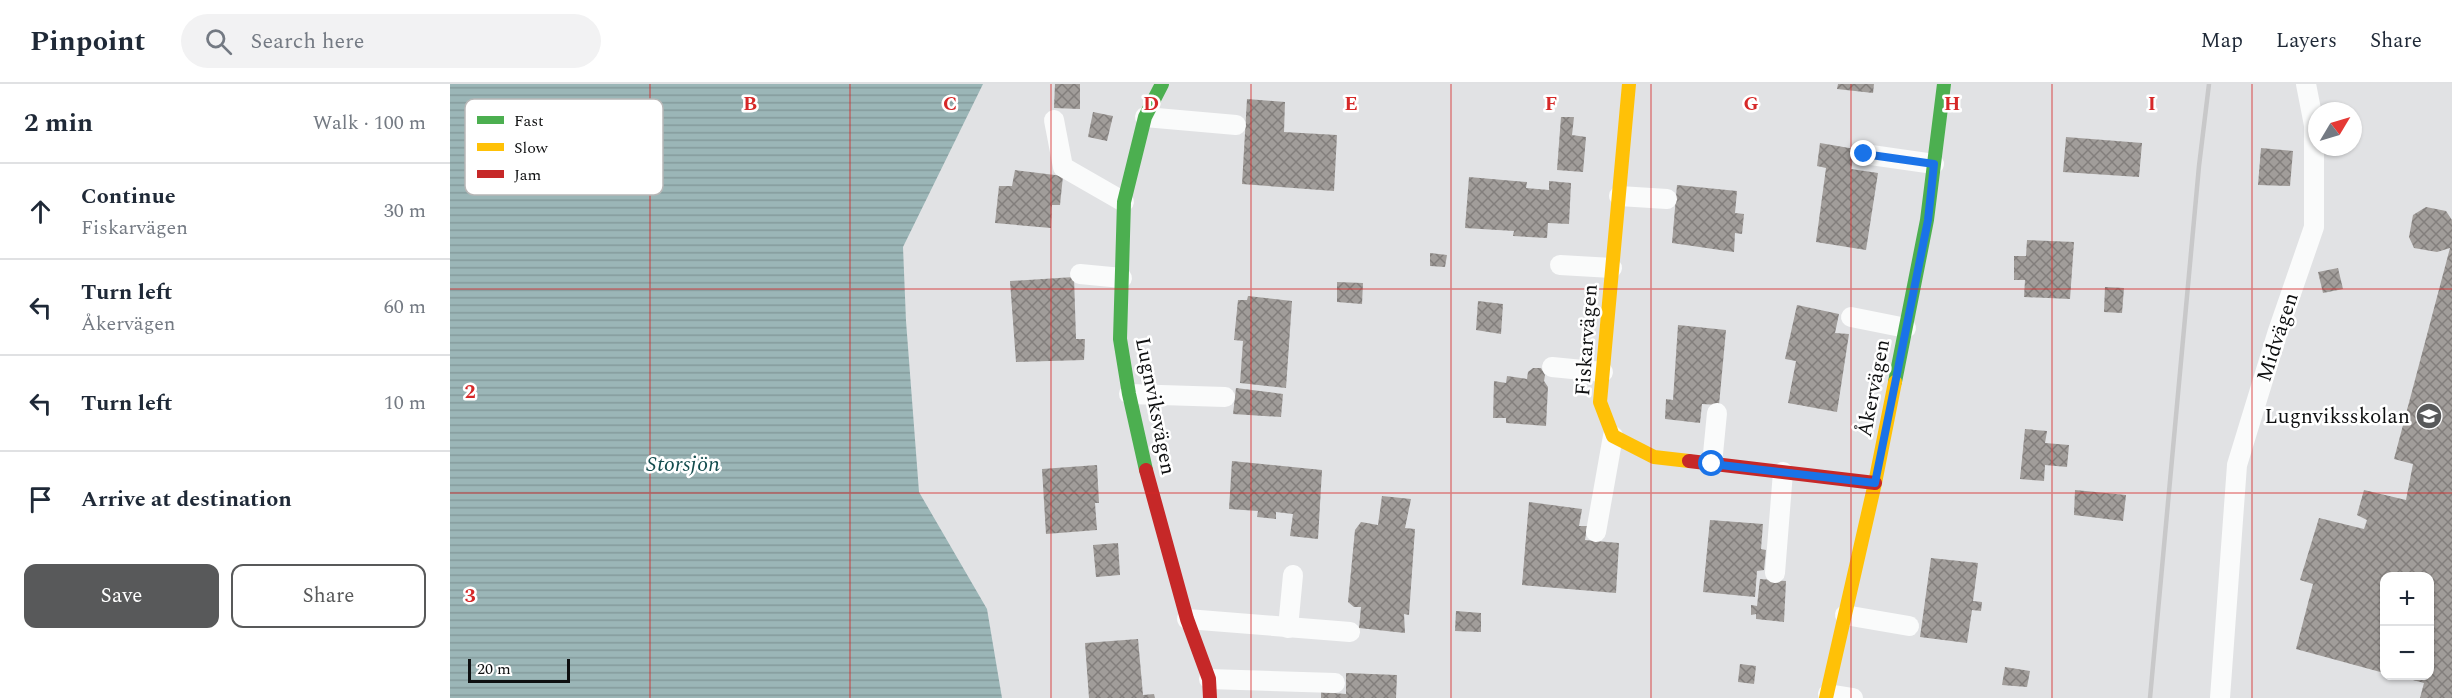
<!DOCTYPE html>
<html lang="en">
<head>
<meta charset="utf-8">
<style>
  body { margin:0; font-family:Spectral,serif; background:#f2f2f3; color:#1f2937 }
  .controls { position:absolute; right:18px; bottom:18px; display:grid; overflow:hidden; border-radius:12px; box-shadow:0 2px 4px #0004 }
  .controls button { width:54px; height:54px; display:grid; place-items:center; padding:0; border:0; border-bottom:2px solid #e0e1e3; background:#fff; color:#1f2937; font:30px sans-serif }
  .compass { position:absolute; left:1858px; top:18px; width:54px; height:54px; border-radius:50%; background:#fff; box-shadow:0 2px 4px #0004; rotate:52deg }
  .scale { position:absolute; left:18px; bottom:15px; width:102px; box-sizing:border-box; padding-left:6px; border:3px solid #0e0f10; border-top:0; font-size:16px; line-height:21px; white-space:nowrap; color:#0e0f10; -webkit-text-stroke:4px #fff; paint-order:stroke }
  .stop { position:absolute; width:18px; height:18px; margin:-14px; border:4px solid #1a73e8; border-radius:50%; background:#fff }
  .stop.end { background:#1a73e8; border-color:#fff; box-shadow:0 2px 6px #0008 }
  .list { margin:0; padding:0; list-style:none }
  h2 { display:flex; justify-content:space-between; align-items:center; height:78px; margin:0; padding:0 24px; font-size:26px }
  h2 small { font-size:20px; font-weight:400; color:#747a83 }
  .list li { display:grid; grid-template-columns:39px 1fr auto; gap:18px; align-items:center; box-sizing:border-box; height:96px; padding:0 24px; border-top:2px solid #e0e1e3 }
  .list b { display:block; font-size:22px; white-space:nowrap }
  .list p { margin:0; font-size:20px; white-space:nowrap; color:#747a83 }
  .list em { font-size:20px; font-style:normal; color:#747a83 }
  .actions { display:flex; gap:12px; padding:18px 24px }
  .actions a { flex:1; padding:14px 0; border:2px solid #58595a; border-radius:12px; text-align:center; font-size:21px; color:#58595a }
  .actions .main { background:#58595a; color:#fff }
  .icon { flex:none; width:33px; height:33px; fill:none; stroke:currentColor; stroke-width:2; stroke-linecap:round; stroke-linejoin:round }
  .map { position:relative; flex:none; width:2002px; height:614px; overflow:hidden }
  header { display:flex; align-items:center; gap:36px; box-sizing:border-box; height:84px; padding:0 30px; background:#fff; border-bottom:2px solid #e0e1e3 }
  header strong { font-size:28px }
  nav { display:flex; gap:33px; margin-inline-start:auto; font-size:21px }
  .search { width:420px; height:54px; background:#f2f2f3; display:flex; align-items:center; gap:15px; box-sizing:border-box; padding:0 21px; border-radius:33px; color:#747a83; font-size:22px }
  main { display:flex }
  aside { flex:1; background:#fff }
  .map>svg:first-child { display:block }
  .water { fill:url(#water-rules) }
  .building { fill:url(#building-cross-hatch) }
  .lines { fill:none; stroke-linecap:round; stroke-linejoin:round }
  .lane { stroke:#fafbfb; stroke-width:20 }
  .fast { stroke:#4caf50; stroke-width:14 }
  .slow { stroke:#ffc107; stroke-width:14 }
  .jam { stroke:#c62828; stroke-width:14 }
  .rail { stroke:#c8c8c9; stroke-width:4.5 }
  .route { stroke:#1a73e8; stroke-width:8 }
  .grid { fill:none; stroke:#d62828; stroke-width:1.5; stroke-opacity:0.55 }
  .labels { text-anchor:middle; stroke-width:5; stroke-linejoin:round; paint-order:stroke }
  .street-label { font-size:21px; fill:#0e0f10; stroke:#fff }
  .poi-label { font-size:21px; fill:#0e0f10; stroke:#fff; text-anchor:end }
  .water-label { font-size:22px; font-style:italic; fill:#134c4e; stroke:#fff }
  .key { fill:#fff; stroke:#b7b7b7; stroke-width:1.5 }
  .key-label { font-size:16px; fill:#0e0f10 }
  .grid-label { font-size:20px; text-anchor:middle; font-weight:bold; fill:#d62828; stroke:#fff; stroke-width:5; stroke-linejoin:round; paint-order:stroke }
</style>
</head>
<body>
<header>
<strong>Pinpoint</strong>
<div class="search"><svg class="icon" aria-label="search" viewBox="0 0 24 24"><circle cx="10" cy="10" r="6"/><path d="M15 15l6 6"/></svg>Search here</div>
<nav><a>Map</a><a>Layers</a><a>Share</a></nav>
</header>
<main>
<aside>
<h2>2 min<small>Walk · 100 m</small></h2>
<ul class="list">
<li><svg class="icon" aria-label="ahead" viewBox="0 0 24 24"><path d="M12 20V5M6 11l6-6 6 6"/></svg><div><b>Continue</b><p>Fiskarvägen</p></div><em>30 m</em></li>
<li><svg class="icon" aria-label="left" viewBox="0 0 24 24"><path d="M17 20v-9H6M10 6l-5 5 5 5"/></svg><div><b>Turn left</b><p>Åkervägen</p></div><em>60 m</em></li>
<li><svg class="icon" aria-label="left" viewBox="0 0 24 24"><path d="M17 20v-9H6M10 6l-5 5 5 5"/></svg><div><b>Turn left</b></div><em>10 m</em></li>
<li><svg class="icon" aria-label="arrive" viewBox="0 0 24 24"><path d="M6 21V4h12l-3 4 3 4H6"/></svg><div><b>Arrive at destination</b></div></li>
</ul>
<div class="actions"><a class="main">Save</a><a>Share</a></div>
</aside>
<div class="map">
<svg width="2002" height="614" viewBox="0 0 2002 614">
  <defs>
    <pattern id="water-rules" width="6" height="5" patternUnits="userSpaceOnUse" patternTransform="scale(1.5)"><rect width="6" height="5" fill="#9bb6b7"/><path d="M0 2.5h6" fill="none" stroke="#849b9c"/></pattern>
    <pattern id="building-cross-hatch" width="8" height="8" patternUnits="userSpaceOnUse" patternTransform="scale(1.5)"><rect width="8" height="8" fill="#a19d9a"/><path d="M0 0l8 8M0 8l8-8" fill="none" stroke="#827e7c"/></pattern>
  </defs>
  <rect width="100%" height="100%" fill="#e1e2e4"/>
  <path class="water" d="M 0,0 L 533,0 L 453,163 L 456,237 L 469,408 L 537,525 L 552,614 L 0,614 Z"/>
  <g class="building">
    <path d="M 605,0 L 630,0 L 630,25 L 604,24 Z"/>
    <path d="M 1388,0 L 1424,0 L 1423,9 L 1387,5 Z"/>
    <path d="M 797,15 L 835,18 L 834,48 L 887,51 L 884,107 L 792,100 Z"/>
    <path d="M 643,28 L 663,32 L 657,57 L 638,53 Z"/>
    <path d="M 1111,33 L 1124,33 L 1122,51 L 1136,53 L 1133,88 L 1107,86 Z"/>
    <path d="M 1616,53 L 1692,59 L 1689,93 L 1613,88 Z"/>
    <path d="M 1370,59 L 1405,65 L 1401,85 L 1428,89 L 1416,166 L 1366,158 L 1376,84 L 1367,82 Z"/>
    <path d="M 1811,64 L 1843,67 L 1840,102 L 1808,101 Z"/>
    <path d="M 565,86 L 613,92 L 610,121 L 602,121 L 601,144 L 545,139 L 549,102 L 562,102 Z"/>
    <path d="M 1019,93 L 1077,98 L 1076,104 L 1099,106 L 1099,97 L 1121,99 L 1119,140 L 1098,139 L 1097,154 L 1063,152 L 1064,147 L 1015,144 Z"/>
    <path d="M 1227,101 L 1287,107 L 1285,129 L 1294,130 L 1292,150 L 1285,149 L 1284,168 L 1222,159 Z"/>
    <path d="M 1976,123 L 1996,127 L 2002,136 L 2002,614 L 1970,614 L 1974,599 L 1948,592 L 1980,592 L 1980,492 L 1934,492 L 1934,589 L 1846,565 L 1863,500 L 1850,496 L 1869,434 L 1914,445 L 1917,436 L 1907,431 L 1914,406 L 1956,416 L 1963,380 L 1944,375 L 2000,164 L 1987,168 L 1964,164 L 1959,153 L 1963,131 Z"/>
    <path d="M 1577,156 L 1624,158 L 1620,215 L 1574,213 L 1575,196 L 1564,196 L 1564,172 L 1576,172 Z"/>
    <path d="M 980,169 L 997,171 L 995,183 L 980,182 Z"/>
    <path d="M 1888,184 L 1893,205 L 1873,209 L 1868,188 Z"/>
    <path d="M 624,193 L 626,255 L 635,255 L 634,276 L 566,278 L 560,197 Z"/>
    <path d="M 887,198 L 913,199 L 912,220 L 887,218 Z"/>
    <path d="M 1655,203 L 1674,204 L 1672,229 L 1654,228 Z"/>
    <path d="M 798,212 L 842,217 L 836,304 L 790,299 L 793,257 L 784,256 L 788,216 L 797,216 Z"/>
    <path d="M 1028,217 L 1053,220 L 1051,250 L 1026,246 Z"/>
    <path d="M 1347,221 L 1389,230 L 1385,249 L 1399,250 L 1387,328 L 1338,319 L 1346,277 L 1335,275 Z"/>
    <path d="M 1228,241 L 1276,246 L 1269,321 L 1252,320 L 1250,339 L 1215,335 L 1216,315 L 1223,316 Z"/>
    <path d="M 1083,284 L 1091,284 L 1095,291 L 1094,297 L 1098,303 L 1096,342 L 1056,339 L 1056,334 L 1043,334 L 1044,297 L 1056,299 L 1057,292 L 1077,295 L 1078,288 Z"/>
    <path d="M 786,304 L 833,310 L 831,333 L 783,330 Z"/>
    <path d="M 1575,345 L 1597,347 L 1595,359 L 1619,361 L 1617,383 L 1595,381 L 1594,397 L 1570,395 Z"/>
    <path d="M 782,377 L 872,386 L 868,455 L 840,452 L 843,430 L 826,428 L 826,435 L 807,433 L 808,427 L 779,425 Z"/>
    <path d="M 647,381 L 649,419 L 645,419 L 647,446 L 596,450 L 592,385 Z"/>
    <path d="M 1625,406 L 1676,411 L 1673,437 L 1624,431 Z"/>
    <path d="M 932,412 L 961,415 L 955,444 L 965,445 L 959,531 L 954,530 L 955,549 L 909,544 L 911,523 L 904,523 L 898,518 L 905,446 L 911,438 L 928,441 Z"/>
    <path d="M 1079,418 L 1132,425 L 1129,442 L 1137,442 L 1135,456 L 1169,459 L 1166,509 L 1072,501 Z"/>
    <path d="M 1260,436 L 1313,440 L 1311,465 L 1316,466 L 1314,486 L 1307,487 L 1305,513 L 1253,508 Z"/>
    <path d="M 668,459 L 670,491 L 646,493 L 643,461 Z"/>
    <path d="M 1481,474 L 1528,479 L 1523,517 L 1532,518 L 1531,527 L 1522,526 L 1517,559 L 1470,553 Z"/>
    <path d="M 1310,495 L 1336,497 L 1334,538 L 1306,535 L 1306,530 L 1301,531 L 1301,521 L 1307,522 Z"/>
    <path d="M 1006,527 L 1031,529 L 1031,548 L 1005,547 Z"/>
    <path d="M 688,555 L 693,611 L 704,610 L 705,614 L 639,614 L 635,559 Z"/>
    <path d="M 1290,580 L 1306,582 L 1304,600 L 1288,598 Z"/>
    <path d="M 1555,583 L 1580,587 L 1577,603 L 1552,601 Z"/>
    <path d="M 896,589 L 947,591 L 946,614 L 871,614 L 871,608 L 896,610 Z"/>
  </g>
  <g class="lines">
    <g class="lane">
      <path d="M 695,33 L 786,41"/>
      <path d="M 604,36 L 613,83 L 674,118"/>
      <path d="M 1414,70 L 1484,80"/>
      <path d="M 1169,112 L 1217,115"/>
      <path d="M 1110,181 L 1162,184"/>
      <path d="M 630,190 L 672,194"/>
      <path d="M 1401,233 L 1456,244"/>
      <path d="M 1102,283 L 1153,288"/>
      <path d="M 679,310 L 775,313"/>
      <path d="M 1262,380 L 1267,329"/>
      <path d="M 1146,448 L 1163,352"/>
      <path d="M 1325,489 L 1333,388"/>
      <path d="M 1395,531 L 1459,542"/>
      <path d="M 737,535 L 900,548"/>
      <path d="M 838,544 L 843,491"/>
      <path d="M 759,595 L 885,599"/>
      <path d="M 1378,610 L 1403,614"/>
      <path d="M 1770,614 L 1787,381 L 1828,247 L 1864,143 L 1864,41 L 1856,0"/>
    </g>
    <g class="fast">
      <path d="M 1445,298 L 1477,136 L 1494,0"/>
      <path d="M 696,386 L 679,310 L 670,255 L 674,118 L 695,33 L 712,0"/>
    </g>
    <g class="slow">
      <path d="M 1179,0 L 1150,318 L 1163,352 L 1204,373 L 1239,377"/>
      <path d="M 1376,614 L 1425,399 L 1445,298"/>
    </g>
    <g class="jam">
      <path d="M 1239,377 L 1425,399"/>
      <path d="M 696,386 L 737,535 L 759,595 L 760,614"/>
    </g>
    <path class="rail" d="M 1700,614 L 1749,82 L 1759,0"/>
  </g>
  <g class="lines">
    <path class="route" d="M 1262,380 L 1425,399 L 1478,136 L 1484,80 L 1414,70"/>
  </g>
  <path class="grid" d="M 200,0 L 200,614M 400,0 L 400,614M 601,0 L 601,614M 801,0 L 801,614M 1001,0 L 1001,614M 1201,0 L 1201,614M 1401,0 L 1401,614M 1602,0 L 1602,614M 1802,0 L 1802,614M 0,205 L 2002,205M 0,409 L 2002,409"/>
  <defs>
    <symbol id="school-disc" viewBox="-11 -11 22 22"><circle r="9.5" fill="#58595a" stroke="#fff"/><path d="M0-5L7-2L0 1L-7-2ZM-4 1L0 2.5L4 1V4Q0 6-4 4Z" fill="#fff"/></symbol>
  </defs>
  <g fill-rule="evenodd">
    <use href="#school-disc" x="1964" y="317" width="30" height="30"/>
  </g>
  <g class="labels">
    <g class="street-label">
      <text transform="translate(1827 253) rotate(-72)" y="7">Midvägen</text>
      <text transform="translate(1136 256) rotate(-86)" y="7">Fiskarvägen</text>
      <text transform="translate(1423 304) rotate(-79)" y="7">Åkervägen</text>
      <text transform="translate(706 322) rotate(79)" y="7">Lugnviksvägen</text>
    </g>
    <g class="poi-label">
      <text x="1960" y="339">Lugnviksskolan</text>
    </g>
    <g class="water-label">
      <text x="233" y="387">Storsjön</text>
    </g>
  </g>
  <rect x="15" y="15" width="198" height="96" rx="9" class="key"/>
  <rect x="27" y="32" width="27" height="8" fill="#4caf50"/>
  <rect x="27" y="59" width="27" height="8" fill="#ffc107"/>
  <rect x="27" y="86" width="27" height="8" fill="#c62828"/>
  <g class="key-label">
    <text x="64" y="42">Fast</text>
    <text x="64" y="69">Slow</text>
    <text x="64" y="96">Jam</text>
  </g>
  <g class="grid-label">
    <text x="300" y="26">B</text>
    <text x="500" y="26">C</text>
    <text x="701" y="26">D</text>
    <text x="901" y="26">E</text>
    <text x="1101" y="26">F</text>
    <text x="1301" y="26">G</text>
    <text x="1502" y="26">H</text>
    <text x="1702" y="26">I</text>
    <text x="20" y="314">2</text>
    <text x="20" y="518">3</text>
  </g>
</svg>
<div class="controls">
<button>+</button>
<button>−</button>
</div>
<svg class="compass" viewBox="-18 -18 36 36"><path d="M0-13l5 13h-10z" fill="#e53935"/><path d="M0 13l5-13h-10z" fill="#747a83"/></svg>
<div class="scale">20 m</div>
<div class="stop" style="left:1262px;top:380px"></div>
<div class="stop end" style="left:1414px;top:70px"></div>
</div>
</main>
</body>
</html>
